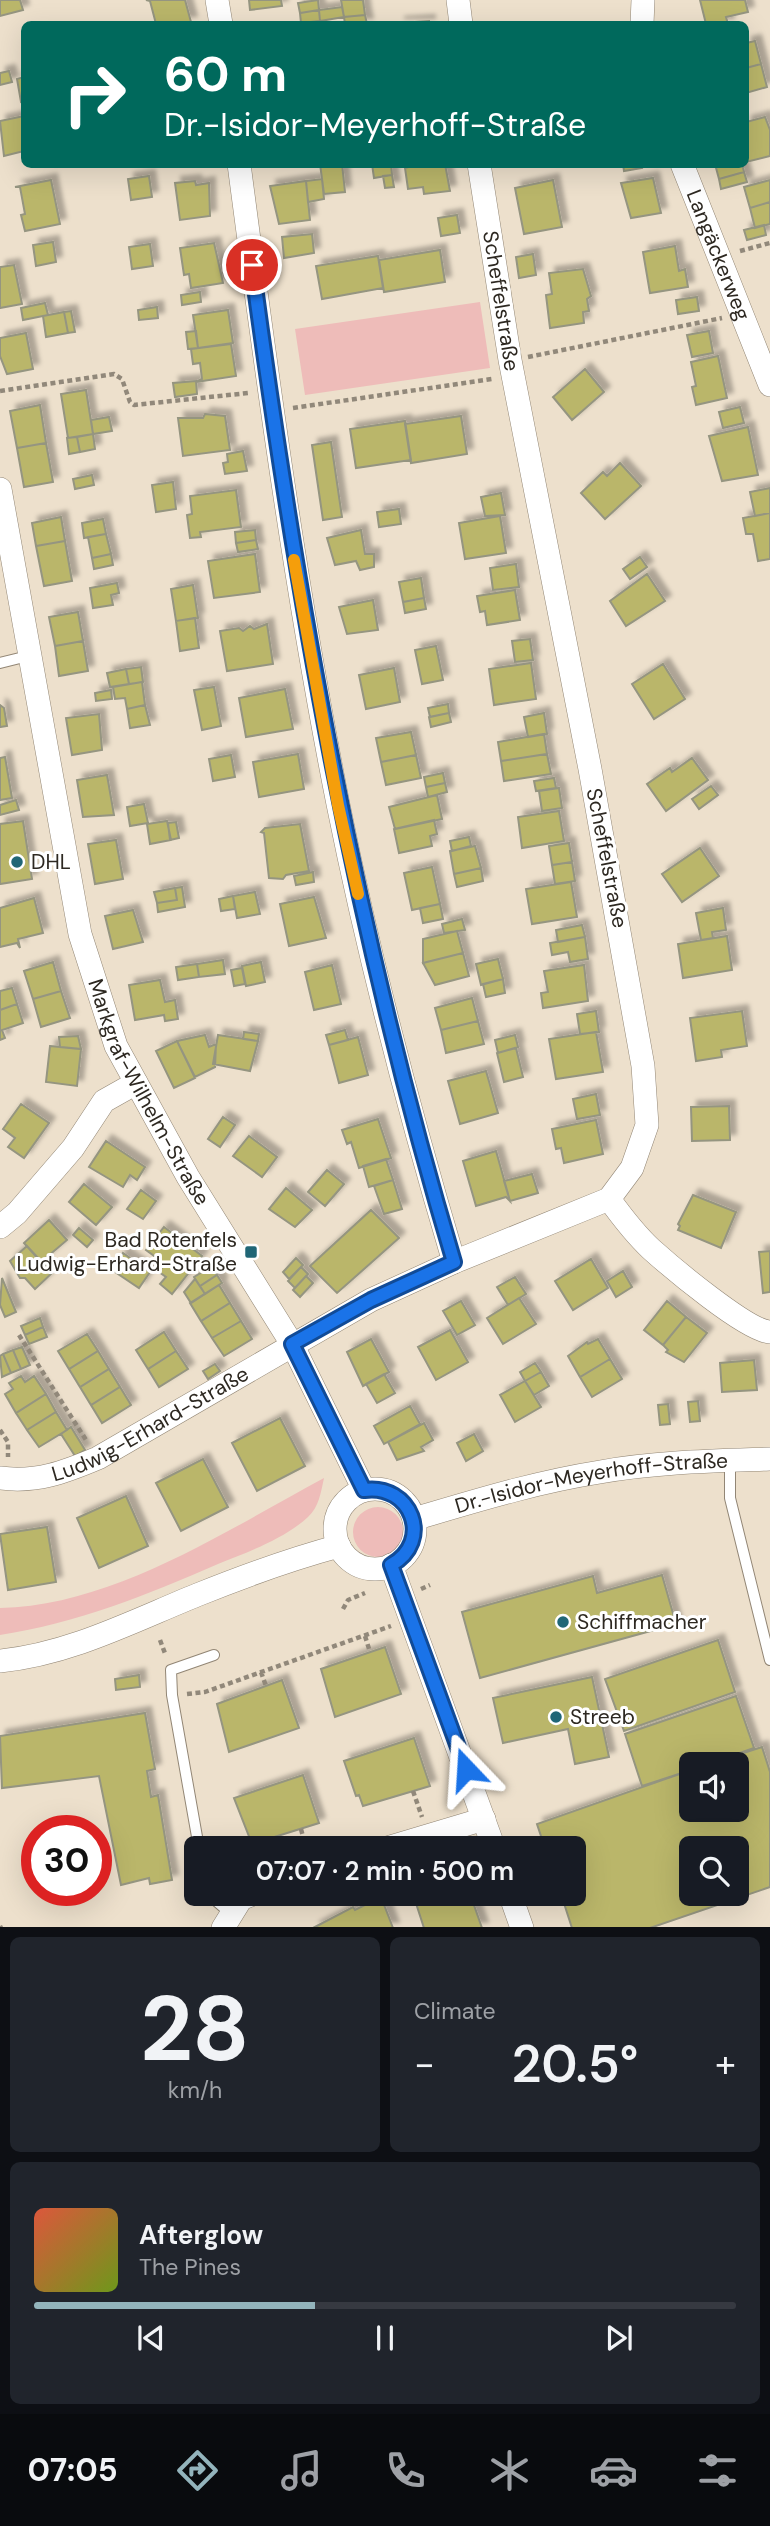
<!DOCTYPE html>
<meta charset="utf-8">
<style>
body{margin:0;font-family:"DM Sans",sans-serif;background:#20242c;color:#f1f3f6;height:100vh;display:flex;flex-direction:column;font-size:26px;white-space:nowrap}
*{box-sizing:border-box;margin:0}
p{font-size:23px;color:#9ea1a6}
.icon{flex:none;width:38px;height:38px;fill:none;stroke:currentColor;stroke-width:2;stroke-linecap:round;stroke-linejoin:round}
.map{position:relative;height:1927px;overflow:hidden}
.panel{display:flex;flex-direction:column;gap:10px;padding:10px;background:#0d0f14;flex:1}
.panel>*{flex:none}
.hud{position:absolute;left:21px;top:21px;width:728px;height:147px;border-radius:10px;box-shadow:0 7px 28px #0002;background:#00695c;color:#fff;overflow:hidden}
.tools{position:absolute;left:679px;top:1752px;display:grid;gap:14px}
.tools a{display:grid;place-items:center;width:70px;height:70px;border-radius:10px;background:#171b24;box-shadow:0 7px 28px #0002;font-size:35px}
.speed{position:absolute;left:21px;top:1815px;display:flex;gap:14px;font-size:35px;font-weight:700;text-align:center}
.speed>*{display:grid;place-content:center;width:91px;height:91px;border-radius:50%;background:#171b24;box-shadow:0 7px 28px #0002;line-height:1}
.speed .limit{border:10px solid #d22;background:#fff;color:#111}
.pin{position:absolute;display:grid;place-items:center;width:60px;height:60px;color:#fff;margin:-30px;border:4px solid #fff;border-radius:50%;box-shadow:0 2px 7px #0007}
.me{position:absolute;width:77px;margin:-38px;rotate:340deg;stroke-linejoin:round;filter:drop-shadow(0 0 5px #0008)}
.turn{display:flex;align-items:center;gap:24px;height:147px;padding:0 28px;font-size:32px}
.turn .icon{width:91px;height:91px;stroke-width:2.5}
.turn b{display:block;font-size:49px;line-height:60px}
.big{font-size:52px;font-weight:600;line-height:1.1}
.panel .card{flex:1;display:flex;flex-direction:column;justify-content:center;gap:10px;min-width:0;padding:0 24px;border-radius:10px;background:#20242c}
.panel .dial{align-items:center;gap:0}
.dial b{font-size:91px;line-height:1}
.song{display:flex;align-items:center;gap:21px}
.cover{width:84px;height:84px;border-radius:10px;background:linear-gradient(135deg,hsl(10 70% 55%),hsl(80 70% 35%))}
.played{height:7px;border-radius:4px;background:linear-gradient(90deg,#93b4bc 40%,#363941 40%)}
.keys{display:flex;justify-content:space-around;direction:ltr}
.heat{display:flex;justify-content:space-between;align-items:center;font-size:38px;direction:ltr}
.panel .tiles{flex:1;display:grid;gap:10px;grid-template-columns:1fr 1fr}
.card:last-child{grid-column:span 2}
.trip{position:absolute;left:184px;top:1836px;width:402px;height:70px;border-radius:10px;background:#171b24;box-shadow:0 7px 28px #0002;font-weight:600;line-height:70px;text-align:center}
.tab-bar{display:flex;height:112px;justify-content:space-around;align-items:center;background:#090b0e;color:#9ea1a6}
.tab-bar .icon{width:49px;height:49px}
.tab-bar .selected{color:#93b4bc}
.tab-bar b{font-size:32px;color:#f1f3f6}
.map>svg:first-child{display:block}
</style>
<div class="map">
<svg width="770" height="1928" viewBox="0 0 770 1928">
<defs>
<filter id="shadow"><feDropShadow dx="6" dy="-6" stdDeviation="2" flood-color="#0004"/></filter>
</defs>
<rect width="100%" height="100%" fill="#ede0cc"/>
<!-- green -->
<path fill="#eebcb9" d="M480 302 490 368 305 395 295 329Z
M324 1478C321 1492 319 1507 308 1517 284 1539 248 1552 218 1564 147 1595 77 1623 0 1635V1608C113 1606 227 1530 324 1478Z
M353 1532a25 25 0 1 1 50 0a25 25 0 1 1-50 0Z"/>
<!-- building -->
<path fill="#bab66b" stroke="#959580" stroke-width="2" fill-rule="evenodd" filter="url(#shadow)" d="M0 0H20L23 10 0 16Z
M146 0H185L191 22 156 24 150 1Z
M249 0H281L282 6 250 10Z
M318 0 319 10 300 13 298 3Z
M341 0H363L365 15 344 17Z
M700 0H745L748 12 726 17 728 24H706Z
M342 7 344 17 320 21 319 10Z
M319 10 320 21 301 23 300 13Z
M365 15 367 24H345L344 17Z
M429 21V24H399V23Z
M755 41 761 64 746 68V43Z
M761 64 767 87 746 93V68Z
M9 71 12 82 0 85V73Z
M24 77V101L21 102 17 79Z
M24 116V151L4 156 0 121Z
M765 117 770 130V156L746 162V122Z
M320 164H342L345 192 324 194Z
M372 164H391L392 175 374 178Z
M419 164H445L450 191 424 194 423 187 408 189 405 168Z
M623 164H641L642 168 624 171Z
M715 164H742L744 172 719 179Z
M744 172 747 182 721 189 719 179Z
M392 175 394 187 385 188 383 176Z
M149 176 152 197 131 200 128 179Z
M653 178 661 213 631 218 621 183Z
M322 179 324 199 308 202 306 181Z
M51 180 60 224 25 231 21 215 25 214 20 187H15Z
M553 180 562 227 524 234 515 188Z
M770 180V202L750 208 744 187Z
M195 181 196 185 209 183 210 216 180 220 175 183Z
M306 181 310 220 279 224 270 186Z
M770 202V224L755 228 750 208Z
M457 215 460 233 441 236 438 218Z
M764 225 766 235 747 240 744 230Z
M312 234 314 253 284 258 282 237Z
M53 242 56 262 36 266 33 245Z
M214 243 223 283 191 288 189 274 184 275 180 248Z
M150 244 153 266 132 269 129 247Z
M675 246 679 271 685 269 688 287 650 293 643 252Z
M440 250 445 282 384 292 379 260Z
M533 254 536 275 519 278 516 257Z
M378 256 383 288 322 299 316 266Z
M14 265 22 304 0 308V267Z
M583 269 591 296 587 299 589 311 583 312 584 323 550 328 546 295 552 294 549 273Z
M200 292 201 302 182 305 181 295Z
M697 297 699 311 678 314 676 300Z
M45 303 48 315 23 320 21 308Z
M157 307 158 318 139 320 138 310Z
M228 310 233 343 198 348 193 315Z
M71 311 75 332 68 333 64 312Z
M64 312 68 333 46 337 43 316Z
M196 331 198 348 188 349 186 332Z
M709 331 713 353 692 357 687 335Z
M26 333 33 369 7 374 0 356V338Z
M231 344 236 376 196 382 202 379 200 363 193 364 191 349Z
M718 356 727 398 696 405 692 387 696 386 691 362Z
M585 369 604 392 572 420 553 397Z
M196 381 197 394 175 397 173 383Z
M86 390 93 434 68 438 61 394Z
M40 405 46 443 17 448 10 411Z
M740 407 744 423 723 428 719 412Z
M205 414 225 416 230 450 183 456 178 418H203Z
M461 416 467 454 411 463 405 424Z
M109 417 112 431 93 434 91 420Z
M405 421 411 460 356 468 350 429Z
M748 427 758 475 722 481 709 436Z
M93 434 95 449 80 452 77 437Z
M77 437 80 452 69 454 67 438Z
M331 442 342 517 323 520 312 445Z
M46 443 53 482 24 487 17 448Z
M243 451 247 471 225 474 223 463 228 462 227 454Z
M620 463 641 486 605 519 581 493 603 472 607 476Z
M92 475 94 485 75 489 73 479Z
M173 482 176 509 156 512 152 485Z
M770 488V513L755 516 750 492Z
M236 490 241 527 200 532 201 537 190 538 187 515 192 514 190 496Z
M501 493 505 515 485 516 481 497Z
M399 509 401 524 379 527 377 512Z
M770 513V559L758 561 753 534H746L743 518Z
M500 516 506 553 465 559 459 523Z
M61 517 65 541 36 546 32 523Z
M103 519 106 534 84 538 82 523Z
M255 530 256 540 236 543 235 532Z
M361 530 365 554H374V567L360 570 356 561 335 565 327 538Z
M106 534 111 554 92 558 88 537Z
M256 540 258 549 238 552 236 543Z
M65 541 72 581 44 586 36 546Z
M111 554 113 565 94 569 92 558Z
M255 554 260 592 214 598 208 561Z
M640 557 647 567 630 579 623 569Z
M516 564 519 587 493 590 490 568Z
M647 574 665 601 626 626 610 601Z
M421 578 424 598 403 602 399 582Z
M117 583 119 593 111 595 113 605 93 608 90 588Z
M193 585 198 618 176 621 171 589Z
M515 590 520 620 487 625 485 611 480 612 477 596Z
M424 598 426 609 405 613 403 602Z
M373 600 378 630 347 634 339 607Z
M78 612 83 641 55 646 49 617Z
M195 618 199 648 180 651 176 621Z
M267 624 273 664 227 671 220 631 239 628 243 631 250 626 254 629Z
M530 639 533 660 515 662 512 641Z
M83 641 88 671 59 676 55 646Z
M436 646 443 680 422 684 415 650Z
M531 663 536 699 494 705 489 669Z
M663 664 685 699 654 719 632 684Z
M141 667 143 682 129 684 126 669Z
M394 668 400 702 366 709 359 675Z
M126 669 129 684 110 687 107 673Z
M142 682 145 705 127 709 125 698 115 699 113 687Z
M214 687 221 726 202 730 194 690Z
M285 689 293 729 246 737 239 698Z
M111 690 112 699 96 701 95 693Z
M448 704 449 713 430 717 428 708Z
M0 705 4 708 7 726 0 727Z
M145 705 150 725 130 728 127 709Z
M449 713 451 722 431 727 429 717Z
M544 713 547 734 528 737 524 717Z
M99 714 102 750 72 755 66 718Z
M411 732 416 755 381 762 376 738Z
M544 734 547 754 501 761 498 742Z
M298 754 304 789 259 797 253 762Z
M547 754 551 774 504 781 501 761Z
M231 755 235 777 213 781 209 759Z
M416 755 421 778 386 785 381 762Z
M5 757 12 798 0 800V758Z
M692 758 708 780 666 811 647 784 670 768 672 772Z
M443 773 445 783 426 787 424 777Z
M107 775 114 815 83 817 77 780Z
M554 778 556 788 536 791 534 781Z
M445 783 447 792 428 797 426 787Z
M711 786 718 795 699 809 692 799Z
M559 788 562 808 542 811 539 791Z
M437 795 442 819 395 829 389 807Z
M16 800 19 810 0 815V805Z
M144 804 148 823 130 826 127 807Z
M559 811 564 841 522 848 518 817Z
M434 820 437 834 430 836 432 846 399 853 394 829Z
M23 821 32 879 0 884V824Z
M167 821 171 840 150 844 147 824Z
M176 822 179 838 170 840 168 823Z
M300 824 309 871 286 875 283 879 269 878 264 833 261 832 265 828Z
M469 837 471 846 452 851 450 841Z
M116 840 123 879 95 884 88 844Z
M569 843 572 862 552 865 549 846Z
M475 846 481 868 454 874 450 851Z
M700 848 719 876 682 902 662 874Z
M572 862 575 881 555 884 552 865Z
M432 867 440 904 412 910 404 873Z
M481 868 483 881 457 887 454 874Z
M313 872 314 882 296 885 294 876Z
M571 882 577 917 532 924 526 889Z
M182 887 185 907 158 912 157 903 177 900 175 888Z
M175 888 177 900 157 903 154 892Z
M255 892 260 914 237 918 233 896Z
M233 896 235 909 221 911 219 899Z
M314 897 326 938 289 946 280 904Z
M34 898 43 933 18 939 20 948 17 943 0 947V908Z
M440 904 443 919 423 923 420 908Z
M723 908 726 930 712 932 713 938 701 940 696 913Z
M133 910 143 942 113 949 105 916Z
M462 919 465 930 444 933 442 924Z
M582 925 585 937 558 942 556 930Z
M457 931 463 953 423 963V939Z
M727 936 732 970 683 978 678 944Z
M585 937 588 959 570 962 568 952 552 955 550 943Z
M463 953 469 976 435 985 423 963Z
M498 959 503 979 481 985 476 964Z
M223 960 225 974 199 977 197 964Z
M53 962 61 991 33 999 24 971Z
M261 962 265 982 246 986 242 966Z
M197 964 199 977 178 980 176 967Z
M332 965 341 1004 314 1010 305 972Z
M584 965 588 1001 543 1008 541 993 548 992 544 971Z
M242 968 245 984 234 986 231 970Z
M503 979 505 993 486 997 483 984Z
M160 980 165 1002 175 1000 178 1019 165 1021 164 1015 135 1020 129 985Z
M12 988 17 1004 0 1010V991Z
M61 991 70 1018 41 1027 33 999Z
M472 998 478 1021 441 1030 435 1008Z
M17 1004 23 1023 2 1030 5 1038 0 1040V1010Z
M596 1011 599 1032 580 1034 577 1014Z
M742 1011 747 1046 721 1050 722 1057 696 1061 690 1018Z
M478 1021 484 1044 446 1053 441 1030Z
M345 1030 348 1040 329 1045 326 1035Z
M244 1032 259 1034 258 1041 243 1039Z
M596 1032 603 1072 556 1079 549 1039Z
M205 1035 209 1047 216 1044 215 1067 195 1077 177 1041Z
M218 1035 258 1041 250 1071 213 1064Z
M515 1035 518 1047 498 1053 495 1040Z
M78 1036 81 1049 60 1047 59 1037Z
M358 1037 368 1075 339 1083 329 1045Z
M177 1041 195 1078 174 1088 156 1051Z
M50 1046 81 1049 77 1086 46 1082Z
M516 1048 523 1077 504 1082 497 1053Z
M486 1071 498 1113 460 1124 448 1081Z
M596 1094 600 1115 577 1119 573 1099Z
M21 1104 49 1123 24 1158 8 1147 15 1138 3 1129Z
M729 1106 730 1140 692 1141 691 1107Z
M223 1117 235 1125 220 1147 208 1139Z
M378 1119 391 1158 359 1168 351 1142 347 1144 342 1130Z
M596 1120 603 1154 564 1163 561 1148 556 1149 552 1129Z
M249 1136 277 1157 262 1177 233 1156Z
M106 1141 145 1167 137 1180 130 1175 123 1187 89 1167Z
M496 1151 510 1201 506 1197 476 1206 463 1161Z
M386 1159 393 1180 369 1187 363 1166Z
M327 1170 344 1184 325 1206 308 1192Z
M532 1174 538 1193 510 1201 504 1181Z
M393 1180 402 1209 384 1214 374 1186Z
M84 1184 112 1207 96 1225 69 1202Z
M286 1188 312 1210 295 1227 269 1209Z
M141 1190 156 1201 143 1219 127 1209Z
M693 1195 736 1212 721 1248 678 1230 680 1226 678 1224Z
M371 1210 399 1238 337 1293 310 1266Z
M49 1220 67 1240 41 1262 24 1243Z
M164 1227 202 1256 172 1294 160 1284 166 1277 159 1272 165 1264 146 1250Z
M79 1228 93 1240 87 1247 73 1235Z
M27 1246 52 1273 35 1289 25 1278H20L10 1261Z
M770 1251V1292L763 1293 759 1252Z
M123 1253 150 1272 139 1288 112 1270Z
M296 1258 303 1265 289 1279 283 1272Z
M591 1259 608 1288 573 1310 555 1281Z
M212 1266 217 1275 200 1286 194 1277Z
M301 1267 308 1274 295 1288 288 1281Z
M623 1271 632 1287 616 1297 607 1281Z
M217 1275 222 1283 205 1294 200 1286Z
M306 1276 313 1283 300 1297 293 1290Z
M515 1277 526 1294 508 1305 497 1287Z
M2 1278 16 1312 5 1317 0 1305Z
M195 1279 205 1294 191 1303 184 1292Z
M219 1285 230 1303 201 1321 190 1303Z
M519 1298 536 1324 503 1344 487 1318Z
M461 1301 475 1325 457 1335 443 1311Z
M667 1301 686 1317 663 1345 644 1330Z
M230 1303 241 1321 212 1338 201 1321Z
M686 1317 707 1333 684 1362 666 1352 668 1350 663 1345Z
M40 1318 43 1327 25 1335 21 1326Z
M241 1321 252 1339 224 1356 212 1338Z
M43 1327 47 1337 29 1344 25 1335Z
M450 1330 468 1362 436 1380 418 1347Z
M164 1332 176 1351 148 1369 136 1350Z
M87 1334 98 1351 69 1369 58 1351Z
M371 1339 389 1372 363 1386 347 1352Z
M598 1339 610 1359 580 1377 568 1356 587 1342 588 1344Z
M22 1347 30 1365 21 1369 13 1350Z
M13 1350 21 1369 11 1373 3 1354Z
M98 1351 109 1369 80 1387 69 1369Z
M176 1351 188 1369 159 1387 148 1369Z
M3 1354 11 1373 2 1377 0 1356Z
M610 1359 622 1379 592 1397 580 1377Z
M754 1360 757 1390 722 1392 720 1363Z
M535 1363 541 1372 525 1381 520 1372Z
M215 1364 220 1371 208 1379 203 1371Z
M109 1369 120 1387 91 1405 80 1387Z
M541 1372 549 1386 534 1395 525 1381Z
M384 1374 395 1393 377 1403 366 1384Z
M21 1376 25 1382 34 1376 46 1394 16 1413 5 1394 13 1389 9 1383Z
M525 1381 541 1407 515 1422 500 1395Z
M120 1387 131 1405 102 1423 91 1405Z
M46 1394 56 1412 27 1430 16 1413Z
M698 1401 700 1421 690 1422 688 1402Z
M668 1404 670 1424 660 1425 658 1405Z
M410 1406 420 1424 384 1444 374 1426Z
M56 1412 67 1430 39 1447 27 1430Z
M280 1418 305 1466 257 1491 232 1443Z
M424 1423 433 1440 421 1447 424 1451 397 1460 388 1442Z
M71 1427 85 1450 75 1456 61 1434Z
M474 1434 483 1451 466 1461 457 1443Z
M203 1459 228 1507 181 1531 156 1483Z
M126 1496 148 1546 99 1568 77 1518Z
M47 1527 56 1582 8 1590 0 1534Z
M662 1575 676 1624 480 1678 462 1612 593 1576 597 1593Z
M718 1640 735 1692 624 1731 605 1679Z
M385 1647 401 1694 335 1717 321 1669Z
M139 1675 140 1687 116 1690 115 1679Z
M592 1677 609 1757 575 1764 568 1729 503 1743 493 1698Z
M282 1680 299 1728 229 1752 217 1704Z
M736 1696 754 1748 708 1764H691V1770L642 1786 625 1734Z
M145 1713 155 1769 147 1771 151 1797 158 1795 172 1880 150 1884 149 1878 121 1885 99 1776 2 1788 0 1736Z
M414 1738 430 1786 363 1806 359 1795 356 1796 344 1761Z
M762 1747 770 1772V1887L650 1928H572L561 1894H574V1848H545L537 1824 691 1770V1810H737V1764H709ZM691 1848H737V1894H691Z
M303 1775 319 1823 252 1844 234 1798Z
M413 1894H470L482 1928H424Z
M381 1897 393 1928H313L353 1907 355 1910Z"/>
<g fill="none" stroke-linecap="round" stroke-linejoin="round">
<defs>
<path id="lane" d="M0 663 28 656
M730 1460V1498L770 1660
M199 1848 172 1695 171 1670 214 1655
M208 1894 230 1913"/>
<g id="street">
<path d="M217 0 221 24"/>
<path d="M458 0 461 24"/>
<path d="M642 24 643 0"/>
<path d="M239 164C267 378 296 592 338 804 369 958 409 1111 454 1262"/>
<path id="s1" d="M682 164 770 385"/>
<path id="s2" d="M0 489 80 934 116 1046 188 1177 292 1344 364 1490"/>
<path d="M609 1199C622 1217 635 1234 651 1249 671 1267 747 1331 770 1332"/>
<path d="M0 1227 17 1213 73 1148 104 1101 136 1083"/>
<path id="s3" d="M0 1478C36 1483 65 1472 98 1458L371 1300 454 1262 609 1199 632 1168 647 1125 643 1066 590 769 510 360 479 164"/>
<circle cx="375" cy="1529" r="40"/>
<path id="s4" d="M414 1519C475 1501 536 1482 600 1472 656 1462 713 1461 770 1459"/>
<path d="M391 1565 494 1848"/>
<path d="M0 1661C70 1654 133 1621 197 1595 244 1576 291 1559 339 1546"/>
<path d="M387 1848 484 1819"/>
<path d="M510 1894 522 1928"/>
<path d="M223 1928 241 1899 253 1894"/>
</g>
</defs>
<!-- lane casing -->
<use href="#lane" stroke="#928675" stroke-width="12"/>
<!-- street casing -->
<use href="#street" stroke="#928675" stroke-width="24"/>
<!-- path -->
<path stroke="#91887a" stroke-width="4.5" stroke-dasharray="5 3.5" stroke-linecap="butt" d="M740 251 770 243
M528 357 722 318
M0 391 114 374 122 379 130 402 134 405 248 393
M293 408 492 379
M19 1335 86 1440
M0 1430 8 1442V1457
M421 1589 430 1585
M343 1609 348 1600 365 1593
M365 1636 370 1652
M160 1640 166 1656
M261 1672 266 1686
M187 1694 205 1692 391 1626
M413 1791 422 1817
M301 1829 306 1848
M0 1926 1 1928"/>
<!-- lane -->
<use href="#lane" stroke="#fff" stroke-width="10"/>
<!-- street -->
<use href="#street" stroke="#fff" stroke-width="23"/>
</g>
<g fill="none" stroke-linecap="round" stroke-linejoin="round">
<defs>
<path id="route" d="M252 265C297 602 356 935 454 1262L371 1300 292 1344 364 1490C411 1483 434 1541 391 1565L466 1769"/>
</defs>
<!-- route casing -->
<use href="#route" stroke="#114b97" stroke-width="18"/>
<!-- route -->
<use href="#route" stroke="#1a73e8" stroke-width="12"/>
<!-- slow -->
<path stroke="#f59e0b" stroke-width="12" d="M294 560 338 805 358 894"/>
</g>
<!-- markers -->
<g fill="#206676" stroke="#fff" stroke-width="2.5">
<circle cx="17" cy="862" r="7"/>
<rect x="244" y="1245" width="14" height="14" rx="3.5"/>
<circle cx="563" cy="1622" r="7"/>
<circle cx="556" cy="1717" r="7"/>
</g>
<g text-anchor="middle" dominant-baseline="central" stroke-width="6" stroke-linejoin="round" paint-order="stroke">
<!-- street labels -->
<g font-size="21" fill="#2d2821" stroke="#fff">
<text stroke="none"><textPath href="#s1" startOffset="98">Langäckerweg</textPath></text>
<text transform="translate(501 301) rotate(81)">Scheffelstraße</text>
<text transform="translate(607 858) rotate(79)">Scheffelstraße</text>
<text stroke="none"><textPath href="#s2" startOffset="625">Markgraf-Wilhelm-Straße</textPath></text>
<text stroke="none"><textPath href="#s3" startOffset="163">Ludwig-Erhard-Straße</textPath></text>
<text stroke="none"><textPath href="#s4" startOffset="182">Dr.-Isidor-Meyerhoff-Straße</textPath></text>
</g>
<!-- poi labels -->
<g font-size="21" fill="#2d2821" stroke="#fff" text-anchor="start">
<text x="31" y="862">DHL</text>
<text x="237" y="1240" text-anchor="end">Bad Rotenfels<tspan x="237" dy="24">Ludwig-Erhard-Straße</tspan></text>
<text x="577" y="1622">Schiffmacher</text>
<text x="570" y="1717">Streeb</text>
</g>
</g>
</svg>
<div class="tools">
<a><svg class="icon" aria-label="sound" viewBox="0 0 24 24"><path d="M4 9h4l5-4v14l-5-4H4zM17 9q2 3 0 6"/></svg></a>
<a><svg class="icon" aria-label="search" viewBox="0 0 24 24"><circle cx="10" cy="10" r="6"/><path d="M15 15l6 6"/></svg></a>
</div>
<div class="speed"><div class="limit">30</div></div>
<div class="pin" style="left:252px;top:265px;background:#d93025"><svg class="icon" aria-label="arrive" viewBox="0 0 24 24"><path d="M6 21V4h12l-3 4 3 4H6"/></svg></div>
<svg class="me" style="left:466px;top:1769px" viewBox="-20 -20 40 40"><path d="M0-17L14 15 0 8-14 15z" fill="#1a73e8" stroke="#fff" stroke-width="4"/></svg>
<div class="trip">07:07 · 2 min · 500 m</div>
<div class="hud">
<div class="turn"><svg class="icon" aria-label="right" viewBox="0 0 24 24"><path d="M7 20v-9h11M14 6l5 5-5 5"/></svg><div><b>60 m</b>Dr.-Isidor-Meyerhoff-Straße</div></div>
</div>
</div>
<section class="panel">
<div class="tiles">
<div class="card dial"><b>28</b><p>km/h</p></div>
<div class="card"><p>Climate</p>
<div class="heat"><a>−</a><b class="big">20.5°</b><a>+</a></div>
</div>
<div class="card">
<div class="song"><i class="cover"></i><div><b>Afterglow</b><p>The Pines</p></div></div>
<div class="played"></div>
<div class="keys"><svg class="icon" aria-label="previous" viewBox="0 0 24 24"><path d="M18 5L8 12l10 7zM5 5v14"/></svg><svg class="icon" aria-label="pause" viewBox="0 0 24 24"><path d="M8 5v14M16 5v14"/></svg><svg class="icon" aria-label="next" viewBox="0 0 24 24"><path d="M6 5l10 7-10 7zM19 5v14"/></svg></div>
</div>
</div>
</section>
<nav class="tab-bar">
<b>07:05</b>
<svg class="icon selected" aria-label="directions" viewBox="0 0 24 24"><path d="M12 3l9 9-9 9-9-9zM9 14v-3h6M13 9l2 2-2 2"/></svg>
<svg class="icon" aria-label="music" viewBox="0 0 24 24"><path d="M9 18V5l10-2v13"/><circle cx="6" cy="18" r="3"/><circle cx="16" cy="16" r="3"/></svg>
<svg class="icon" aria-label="phone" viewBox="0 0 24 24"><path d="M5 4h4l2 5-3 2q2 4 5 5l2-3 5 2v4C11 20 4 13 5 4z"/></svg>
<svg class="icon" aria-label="climate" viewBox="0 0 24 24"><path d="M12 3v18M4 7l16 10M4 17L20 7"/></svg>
<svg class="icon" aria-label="car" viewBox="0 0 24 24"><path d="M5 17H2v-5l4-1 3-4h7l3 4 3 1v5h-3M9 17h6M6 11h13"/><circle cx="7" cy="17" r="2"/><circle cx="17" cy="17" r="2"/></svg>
<svg class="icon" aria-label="filters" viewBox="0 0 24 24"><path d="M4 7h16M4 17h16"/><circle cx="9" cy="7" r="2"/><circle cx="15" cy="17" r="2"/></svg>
</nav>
